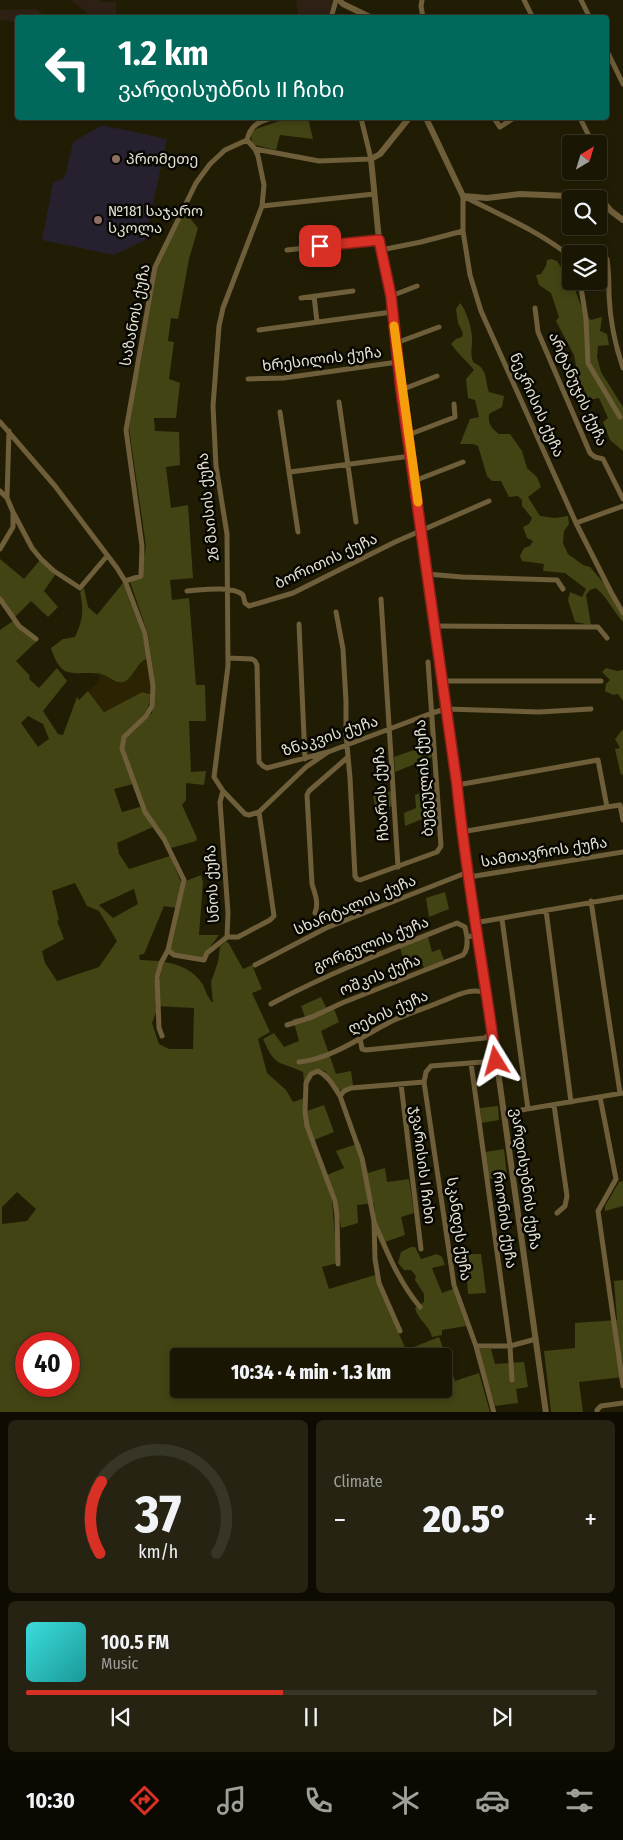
<!DOCTYPE html>
<meta charset="utf-8">
<style>
body{margin:0;font-family:"Fira Sans Condensed","Noto Sans Georgian",sans-serif;background:#262313;color:#f1f3f6;height:100vh;display:flex;flex-direction:column;font-size:19px;white-space:nowrap}
*{box-sizing:border-box;margin:0}
p{font-size:16px;color:#9f9f9a}
.icon{flex:none;width:28px;height:28px;fill:none;stroke:currentColor;stroke-width:2;stroke-linecap:round;stroke-linejoin:round}
.map{position:relative;height:1412px;overflow:hidden}
.sheet{display:flex;flex-direction:column;gap:8px;padding:8px;background:#0e0c02;flex:1}
.sheet>*{flex:none}
.guide{position:absolute;left:15px;top:15px;width:594px;height:105px;border-radius:5px;box-shadow:0 2px 8px #0003,0 0 0 1px #373526;background:#00695c;color:#fff;overflow:hidden}
.needle{width:32px;rotate:38deg}
.controls{position:absolute;left:562px;top:135px;display:grid;gap:10px}
.controls a{display:grid;place-items:center;width:45px;height:45px;border-radius:5px;background:#191604;box-shadow:0 2px 8px #0003,0 0 0 1px #373526;font-size:25px}
.speed{position:absolute;left:15px;top:1332px;display:flex;gap:10px;font-size:25px;font-weight:700;text-align:center}
.speed>*{display:grid;place-content:center;width:65px;height:65px;border-radius:50%;background:#191604;box-shadow:0 2px 8px #0003,0 0 0 1px #373526;line-height:1}
.speed .limit{border:8px solid #d22;background:#fff;color:#111}
.pin{position:absolute;display:grid;place-items:center;width:42px;height:42px;color:#fff;margin:-21px;border-radius:10px;box-shadow:0 2px 8px #0006}
.me{position:absolute;width:55px;margin:-28px;rotate:352deg;stroke-linejoin:round;filter:drop-shadow(0 0 4px #0008)}
.turn{display:flex;align-items:center;gap:18px;height:105px;padding:0 20px;font-size:22px}
.turn .icon{width:65px;height:65px;stroke-width:2.5}
.turn b{display:block;font-size:35px;line-height:42px}
.big{font-size:38px;font-weight:800;line-height:1.1}
.sheet .widget{flex:1;display:flex;flex-direction:column;justify-content:center;gap:8px;min-width:0;padding:0 18px;border-radius:8px;background:#262313}
.sheet .dial{align-items:center;gap:0}
.dial svg{height:130px;overflow:visible;fill:none;stroke:#373526;stroke-width:7;stroke-linecap:round;text-anchor:middle}
.dial text{fill:#f1f3f6;stroke:none}
.song{display:flex;align-items:center;gap:15px}
.cover{width:60px;height:60px;border-radius:8px;background:linear-gradient(135deg,hsl(180 70% 55%),hsl(180 70% 35%))}
.played{height:5px;border-radius:2px;background:linear-gradient(90deg,#d93025 45%,#373526 45%)}
.keys{display:flex;justify-content:space-around;direction:ltr}
.heat{display:flex;justify-content:space-between;align-items:center;font-size:28px;direction:ltr}
.sheet .tiles{flex:1;display:grid;gap:8px;grid-template-columns:1fr 1fr}
.widget:last-child{grid-column:span 2}
.trip{position:absolute;left:170px;top:1348px;width:282px;height:50px;border-radius:5px;background:#191604;box-shadow:0 2px 8px #0003,0 0 0 1px #373526;font-weight:800;line-height:50px;text-align:center}
.tabs{display:flex;height:80px;justify-content:space-around;align-items:center;background:#0a0902;color:#9f9f9a}
.tabs .icon{width:35px;height:35px}
.tabs .selected{color:#d93025}
.tabs b{font-size:22px;color:#f1f3f6}
.map>svg:first-child{display:block}
</style>
<div class="map">
<svg width="623" height="1413" viewBox="0 0 623 1413">
<rect width="100%" height="100%" fill="#211d05"/>
<!-- industrial -->
<path fill="#2f2016" d="M71 0H100L102 2H116V17H92Z
M296 0H333L328 17H298Z
M36 9 48 17 18 18 17 22 0 20V10Z"/>
<!-- education -->
<path fill="#27202f" d="M102 125 167 139 145 240 114 255 42 240 53 183 65 177 73 142Z"/>
<!-- green -->
<path fill="#424414" fill-rule="evenodd" d="M288 118H308L313 139 280 135 276 150 255 145 252 143 251 133 256 129Z
M184 211 198 228 189 259 178 319 171 318 168 341 174 342 169 379 180 383 176 418H154L155 431 179 432 180 465 166 467 171 508 188 505 193 578 170 580 172 600 189 598 196 685H205L206 721H189L191 772 206 771 204 785 186 783V800L182 805 197 838 196 841 171 848 147 811 123 749 126 738 152 713 155 686 148 634 130 582 141 572 146 546 129 429 132 403 141 361 157 267Z
M551 259 557 261 574 287 584 314 591 320 602 317 600 331 607 334 609 345 598 346 597 357 601 372 623 407V451L610 440 603 422 608 418 599 398 589 400 578 377 574 355 556 321 559 317 551 293 539 285 536 275 541 274 546 266 547 260Z
M460 303C467 311 473 332 472 342 472 351 470 352 473 362 489 370 484 378 489 392L504 396 502 407 489 414C488 424 491 428 499 434H510L522 451 527 468 537 477 541 487 528 497 540 516 555 518 568 516 569 524 564 531 563 543 568 554 583 565 590 567 602 581 623 610V622C613 611 608 598 596 588L590 590 586 595 591 625 575 622 568 600 570 592 582 597 586 589 565 573 543 571 544 564 522 561 520 556 524 548 530 546 533 541 527 538 523 527 529 524 532 518 522 506V500L518 496 509 497 501 481H492L487 476 478 446 473 444H460L470 419 479 417 475 400 468 398 466 379 474 370C467 361 458 354 451 344L456 339 462 337 463 333 458 323 456 309Z
M0 559 24 579 40 560 55 575 44 591 58 607 48 617 31 601 15 617 0 596Z
M123 583 143 636 147 659C137 662 135 675 126 681 121 684 116 682 111 679 95 668 79 677 65 671 58 667 53 655 51 648L63 639 75 637C83 619 84 611 80 592L84 588 88 607 97 615Z
M13 621 36 642 16 661 30 676 29 679 39 688 57 668 67 681 43 711 58 734 63 735 77 697 79 700 88 691 104 712 142 692 150 694C151 722 122 727 121 743 120 756 128 771 133 784L114 789 122 812 140 807 153 827 117 843 119 854 129 869 170 856 181 882 177 908 164 906 144 954 139 955 140 960 159 961 154 979 159 980 164 962C179 964 195 971 203 985 206 991 207 997 213 1003L211 982 218 962 220 947 226 941 229 944 243 969 252 965 262 989 252 993 270 1032 258 1039 267 1073 286 1090 293 1102 304 1098V1111L332 1200 337 1263 322 1267 329 1289 375 1275 378 1286 406 1350 439 1337 455 1381 479 1373 490 1412 0 1413V630ZM28 716 43 724 49 739 38 747 21 723ZM75 883 87 906 99 911 117 941 99 967 57 981 45 963 42 951 64 939 57 921 59 920 52 891ZM134 889 138 904 113 918 99 905ZM155 1006 194 1008 193 1049H169L159 1044 152 1023 157 1010ZM17 1192 36 1209 27 1221 2 1224V1207ZM26 1344H69V1386H26ZM179 1356H444V1389H179Z
M606 668 617 671 623 670V774L621 775 615 749 620 748 615 739 623 729V701L618 694 613 695 605 691 606 684 610 680 602 672Z
M431 744 432 757 395 772 394 757Z
M435 787 437 813 405 826 404 813 416 808 415 795Z
M392 791V806L376 812 373 795Z
M201 875 203 882 199 935H219L203 957 201 958 175 955 170 950 186 881Z
M445 892 449 909 429 917 426 898Z
M428 937 432 952 440 949 444 960 424 968 418 955 404 961 400 948Z
M321 997 328 1011 334 1009 339 1022 321 1031 336 1074 351 1071 353 1085 338 1091 325 1071 319 1069 312 1071 304 1082 303 1072C277 1060 276 1068 263 1039L274 1033 284 1047 299 1041 293 1019 305 1017 301 1006Z
M324 1105 334 1132 314 1140 308 1125 307 1111Z
M498 1106 499 1120 481 1123 480 1108Z
M360 1143 368 1173 385 1168 387 1182 409 1179 414 1213 401 1217 405 1235 385 1242 376 1223 374 1203 357 1205 358 1223 341 1228 337 1200 327 1175 344 1168 336 1151Z
M504 1149 507 1177 488 1179 485 1152Z
M623 1181V1206L605 1211V1206L619 1182Z
M411 1247H415L421 1259 437 1254 442 1257 445 1265 432 1268 442 1293 453 1289 466 1326 442 1330V1335L432 1337C429 1325 418 1320 415 1308L424 1302V1294L415 1280 416 1276 411 1270H404L398 1263 401 1252Z
M454 1254H481L486 1293 468 1294 466 1266 456 1264Z
M623 1280V1377L579 1382 583 1412H551L544 1351 575 1348V1323L617 1320 614 1281Z
M478 1349H491L495 1364 524 1362 528 1387 516 1389 518 1403 495 1406Z"/>
<!-- sand -->
<path fill="#2b2302" d="M147 659 151 679 150 694 142 692 104 712 88 691 100 681 98 673C104 675 111 680 117 682 131 687 136 662 147 659Z"/>
<g fill="none" stroke-linecap="round" stroke-linejoin="round">
<!-- minor -->
<path stroke="#6f5e3a" stroke-width="5" d="M422 0 421 6 423 18
M524 0 533 18
M581 0 590 18
M331 18 336 0
M606 49 623 84
M494 118 500 127 514 118
M580 118 593 144
M247 140 255 149 258 156 264 185 262 206 223 308 219 326 213 406 216 466 227 534 228 666 214 777 223 791 245 814 249 815 259 812 306 767 328 752
M247 140C250 126 258 122 271 118
M255 149 319 161 371 159 361 118
M599 156 604 165 602 169H599
M262 206 374 194
M287 250 379 240
M381 250 421 242 463 231
M571 257C539 231 500 215 463 196V231L470 275 481 311 576 523 611 592 623 613
M599 258 603 257 607 259C609 271 609 283 609 295 610 318 615 345 623 368
M580 281 586 319 588 363 620 417
M314 296 317 322
M391 296 417 286
M301 298 353 291
M535 308 538 332 590 453 595 457 603 459 623 499
M259 330 392 312
M396 343 439 327
M248 379 284 378 398 362
M401 390 437 376
M339 402 356 522
M280 412 298 532
M0 422 55 486 117 568 125 581 145 634 153 686 152 706 146 716 124 737 122 749 145 812 164 839 184 880 168 950 174 955 204 960 207 953 227 937
M408 435 455 417 454 404
M290 472 411 456
M414 481 463 462
M0 491 7 498 13 512 32 548 41 559 54 571 80 588 107 556
M7 498 9 431
M576 523 623 506
M0 549 13 527V512
M427 574 462 577 557 580 563 589
M125 581 141 576 142 546 126 430 155 267 196 183 210 164 225 150 247 140
M187 591C201 590 233 585 243 595L245 603 249 606 293 593 395 542 489 501
M0 599 19 626 36 639
M381 599 398 867
M336 612 343 649 346 702V734L350 778 355 876 357 879 360 880 437 852 441 846 428 662
M299 624 305 759
M435 626 598 627 607 638
M228 658 252 659 255 661 257 665 259 762 263 766 267 768 328 752 432 713 446 709 539 712 591 709
M443 681H601
M457 785 598 760 607 807 620 805 623 820
M223 791 220 802 228 913 227 937H238L270 920 274 916 259 812
M461 832 607 807
M469 877 623 852
M591 901 620 1093
M546 910 571 1102
M315 913C319 903 315 894 312 884L307 795 309 791 348 757
M502 919 528 1109
M474 923 623 897
M255 965 326 928 468 872
M271 1004C331 972 394 948 457 923L465 927 467 937 477 935
M287 1025 312 1017 342 1003 463 955C468 950 467 943 467 937
M162 1036 159 1028 157 977 161 963 168 950
M360 1038 362 1049 366 1050 485 1038 492 1032
M299 1062C329 1060 363 1036 390 1022 406 1014 424 1009 440 1002 456 996 470 987 487 993
M471 1063 510 1346 512 1380
M424 1082 454 1285 476 1346H510L536 1339
M401 1084 421 1249
M600 1097 616 1179 598 1211 623 1386
M554 1105 567 1196 565 1206 557 1213
M504 1113 623 1093
M375 1224C388 1254 399 1282 420 1307
M338 1264 337 1216 335 1201 307 1126 305 1112 306 1083 311 1074 318 1071C329 1076 334 1087 340 1096
M400 1331 379 1283 375 1259 374 1221 362 1158 340 1096 344 1091 351 1088 424 1082 426 1072 431 1066 496 1061
M476 1346 494 1413
M597 1413V1410L601 1406 623 1403"/>
<!-- tertiary -->
<path stroke="#6f5e3a" stroke-width="6" d="M339 0 343 4 372 18
M409 118 380 154 371 159 379 240 391 296 401 389 457 785 461 832 474 923 487 993 546 1413
M426 118 463 196 487 198 520 194 568 196 588 193 600 198 611 211 623 220"/>
</g>
<g fill="none" stroke-linecap="round" stroke-linejoin="round">
<defs>
<path id="route" d="M320 246 379 240 391 296 401 390 457 785C466 878 484 969 496 1061"/>
</defs>
<!-- route casing -->
<use href="#route" stroke="#8d1f18" stroke-width="12"/>
<!-- route -->
<use href="#route" stroke="#d93025" stroke-width="9"/>
<!-- slow -->
<path stroke="#f59e0b" stroke-width="9" d="M394 326 418 502"/>
</g>
<!-- markers -->
<g fill="#8d6e63" stroke="#090701" stroke-width="2">
<circle cx="116" cy="159" r="5"/>
<circle cx="98" cy="220" r="5"/>
</g>
<g text-anchor="middle" dominant-baseline="central" stroke-width="5" stroke-linejoin="round" paint-order="stroke">
<!-- poi labels -->
<g font-size="15" fill="#e4e2d3" stroke="#090701" text-anchor="start">
<text x="126" y="159">პრომეთე</text>
<text x="108" y="211">№181 საჯარო<tspan x="108" dy="17">სკოლა</tspan></text>
</g>
<!-- street labels -->
<g font-size="15" fill="#e4e2d3" stroke="#090701">
<text transform="translate(135 315) rotate(-79)">საზანოს ქუჩა</text>
<text transform="translate(322 359) rotate(-7)">ხრესილის ქუჩა</text>
<text transform="translate(578 389) rotate(66)">არტანუჯის ქუჩა</text>
<text transform="translate(537 405) rotate(66)">ნეკრისის ქუჩა</text>
<text transform="translate(208 507) rotate(-96)">26 მაისის ქუჩა</text>
<text transform="translate(326 561) rotate(-25)">ბორითის ქუჩა</text>
<text transform="translate(330 736) rotate(-18)">ზნაკვის ქუჩა</text>
<text transform="translate(424 778) rotate(-94)">ბუგეულის ქუჩა</text>
<text transform="translate(381 794) rotate(-93)">ჩხარის ქუჩა</text>
<text transform="translate(544 852) rotate(-9)">სამთავროს ქუჩა</text>
<text transform="translate(212 884) rotate(-93)">სნოს ქუჩა</text>
<text transform="translate(355 905) rotate(-23)">სხარტალის ქუჩა</text>
<text transform="translate(371 944) rotate(-22)">გორგულის ქუჩა</text>
<text transform="translate(380 975) rotate(-22)">ოშკის ქუჩა</text>
<text transform="translate(388 1012) rotate(-24)">ღების ქუჩა</text>
<text transform="translate(423 1165) rotate(83)">ჯვარისის I ჩიხი</text>
<text transform="translate(526 1179) rotate(82)">ვარდისუბნის ქუჩა</text>
<text transform="translate(505 1220) rotate(82)">რიონის ქუჩა</text>
<text transform="translate(459 1229) rotate(82)">სკანდეს ქუჩა</text>
</g>
</g>
</svg>
<div class="controls">
<a><svg class="needle" viewBox="-14 -14 28 28"><path d="M0-13l5 13h-10z" fill="#e53935"/><path d="M0 13l5-13h-10z" fill="#9f9f9a"/></svg></a>
<a><svg class="icon" aria-label="search" viewBox="0 0 24 24"><circle cx="10" cy="10" r="6"/><path d="M15 15l6 6"/></svg></a>
<a><svg class="icon" aria-label="layers" viewBox="0 0 24 24"><path d="M12 4l9 5-9 5-9-5zM3 14l9 5 9-5"/></svg></a>
</div>
<div class="speed"><div class="limit">40</div></div>
<div class="pin" style="left:320px;top:246px;background:#d93025"><svg class="icon" aria-label="arrive" viewBox="0 0 24 24"><path d="M6 21V4h12l-3 4 3 4H6"/></svg></div>
<svg class="me" style="left:496px;top:1061px" viewBox="-20 -20 40 40"><path d="M0-17L14 15 0 8-14 15z" fill="#d93025" stroke="#fff" stroke-width="4"/></svg>
<div class="trip">10:34 · 4 min · 1.3 km</div>
<div class="guide">
<div class="turn"><svg class="icon" aria-label="left" viewBox="0 0 24 24"><path d="M17 20v-9H6M10 6l-5 5 5 5"/></svg><div><b>1.2 km</b>ვარდისუბნის II ჩიხი</div></div>
</div>
</div>
<section class="sheet">
<div class="tiles">
<div class="widget dial"><svg viewBox="0 0 100 80">
<path d="M14 69A42 42 0 1 1 86 69"/>
<path d="M14 69A42 42 0 0 1 15 25" stroke="#d93025"/>
<text x="50" y="56" font-size="32" font-weight="700">37</text>
<text x="50" y="72" font-size="11">km/h</text>
</svg></div>
<div class="widget"><p>Climate</p>
<div class="heat"><a>−</a><b class="big">20.5°</b><a>+</a></div>
</div>
<div class="widget">
<div class="song"><i class="cover"></i><div><b>100.5 FM</b><p>Music</p></div></div>
<div class="played"></div>
<div class="keys"><svg class="icon" aria-label="previous" viewBox="0 0 24 24"><path d="M18 5L8 12l10 7zM5 5v14"/></svg><svg class="icon" aria-label="pause" viewBox="0 0 24 24"><path d="M8 5v14M16 5v14"/></svg><svg class="icon" aria-label="next" viewBox="0 0 24 24"><path d="M6 5l10 7-10 7zM19 5v14"/></svg></div>
</div>
</div>
</section>
<nav class="tabs">
<b>10:30</b>
<svg class="icon selected" aria-label="directions" viewBox="0 0 24 24"><path d="M12 3l9 9-9 9-9-9zM9 14v-3h6M13 9l2 2-2 2"/></svg>
<svg class="icon" aria-label="music" viewBox="0 0 24 24"><path d="M9 18V5l10-2v13"/><circle cx="6" cy="18" r="3"/><circle cx="16" cy="16" r="3"/></svg>
<svg class="icon" aria-label="phone" viewBox="0 0 24 24"><path d="M5 4h4l2 5-3 2q2 4 5 5l2-3 5 2v4C11 20 4 13 5 4z"/></svg>
<svg class="icon" aria-label="climate" viewBox="0 0 24 24"><path d="M12 3v18M4 7l16 10M4 17L20 7"/></svg>
<svg class="icon" aria-label="car" viewBox="0 0 24 24"><path d="M5 17H2v-5l4-1 3-4h7l3 4 3 1v5h-3M9 17h6M6 11h13"/><circle cx="7" cy="17" r="2"/><circle cx="17" cy="17" r="2"/></svg>
<svg class="icon" aria-label="filters" viewBox="0 0 24 24"><path d="M4 7h16M4 17h16"/><circle cx="9" cy="7" r="2"/><circle cx="15" cy="17" r="2"/></svg>
</nav>
